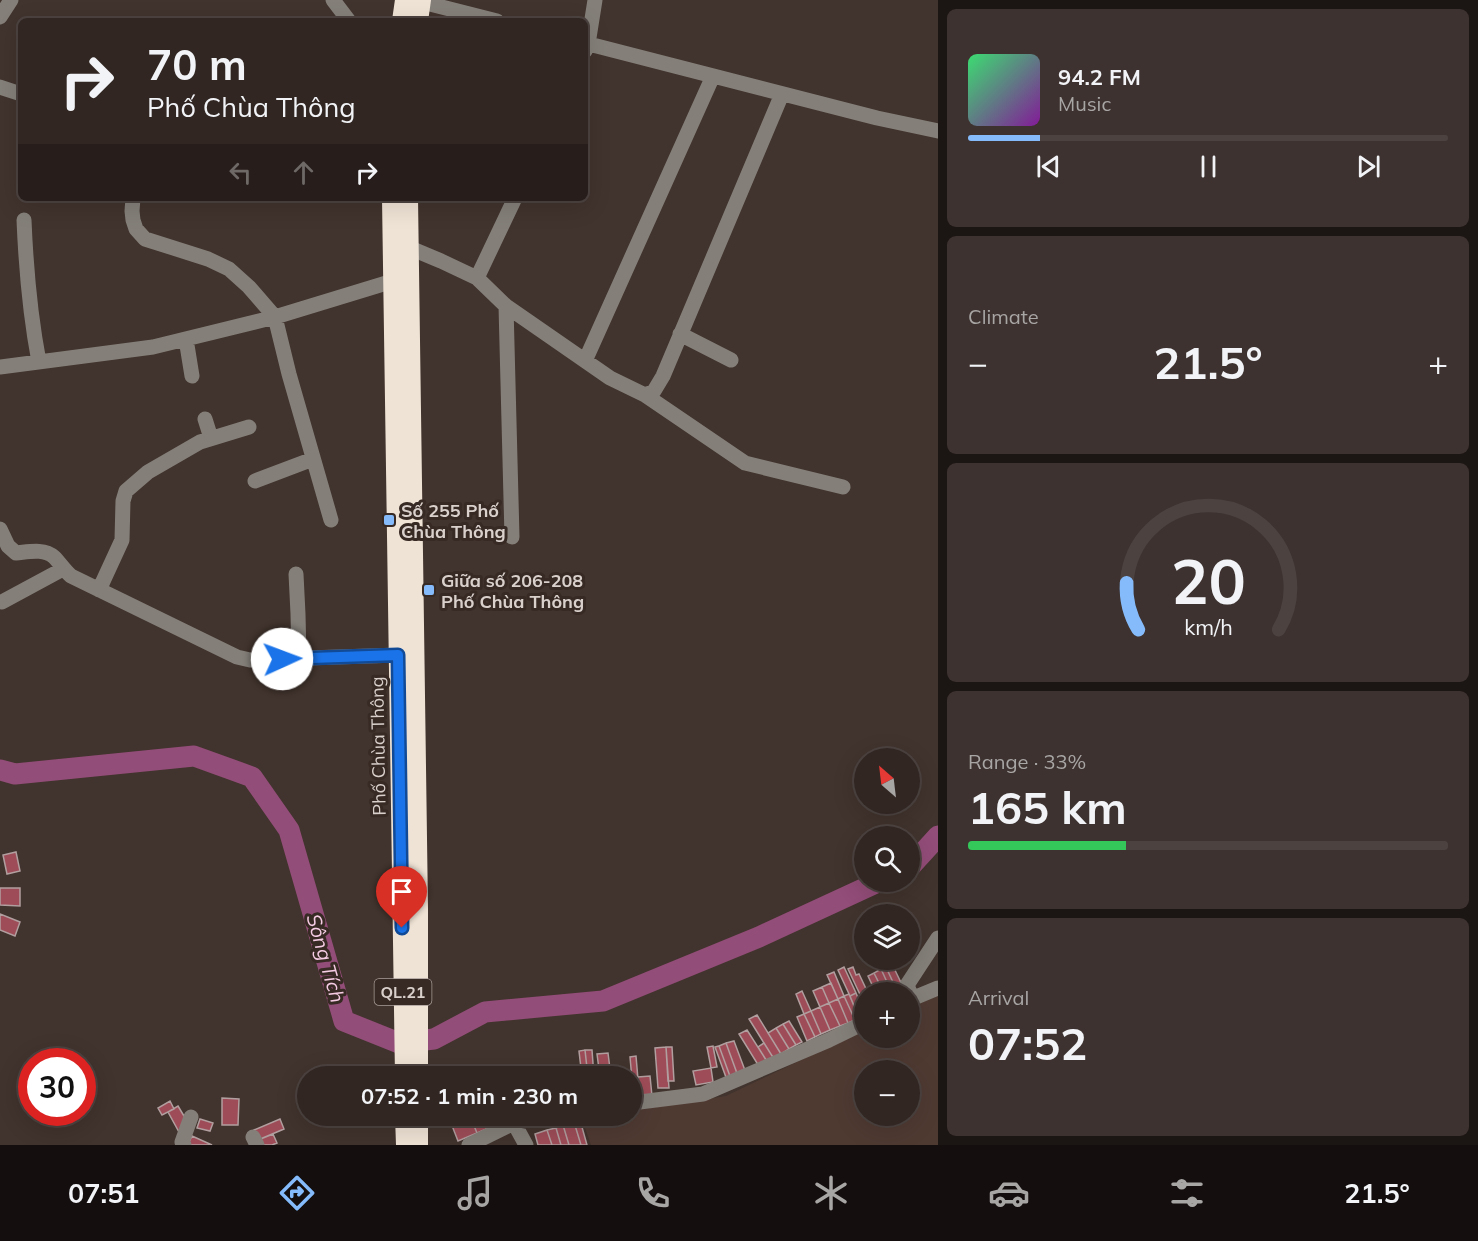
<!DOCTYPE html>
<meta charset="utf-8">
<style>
body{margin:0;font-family:Mulish,sans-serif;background:#3d322f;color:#f1f3f6;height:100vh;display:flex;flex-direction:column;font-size:22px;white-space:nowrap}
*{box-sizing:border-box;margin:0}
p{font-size:20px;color:#a8a5a5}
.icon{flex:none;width:33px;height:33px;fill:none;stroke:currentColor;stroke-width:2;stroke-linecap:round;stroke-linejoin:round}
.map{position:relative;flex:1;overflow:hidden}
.sheet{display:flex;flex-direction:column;gap:9px;padding:9px;background:#1b1513;width:540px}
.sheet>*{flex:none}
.top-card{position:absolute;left:18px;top:18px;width:570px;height:183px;border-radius:9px;box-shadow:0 6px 24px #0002,0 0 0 2px #4c4340;background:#312622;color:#f1f3f6;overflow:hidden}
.needle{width:39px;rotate:332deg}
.buttons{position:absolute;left:854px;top:748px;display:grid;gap:12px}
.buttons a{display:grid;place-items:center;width:66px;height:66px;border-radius:50%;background:#312622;box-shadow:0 6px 24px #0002,0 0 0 2px #4c4340;font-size:30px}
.speed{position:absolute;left:18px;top:1048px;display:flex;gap:12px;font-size:30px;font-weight:700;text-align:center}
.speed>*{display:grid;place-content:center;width:78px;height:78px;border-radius:50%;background:#312622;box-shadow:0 6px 24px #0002,0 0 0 2px #4c4340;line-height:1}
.speed .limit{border:9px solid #d22;background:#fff;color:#111}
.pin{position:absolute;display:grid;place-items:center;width:51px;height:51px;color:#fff;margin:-62px -26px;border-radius:50% 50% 50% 0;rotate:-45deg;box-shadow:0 0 6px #0007}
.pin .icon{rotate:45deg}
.me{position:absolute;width:66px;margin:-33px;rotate:88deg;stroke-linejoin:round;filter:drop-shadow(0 0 4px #0008)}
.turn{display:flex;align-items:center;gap:21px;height:126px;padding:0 30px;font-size:27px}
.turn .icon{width:78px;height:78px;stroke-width:2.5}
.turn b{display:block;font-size:42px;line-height:51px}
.lanes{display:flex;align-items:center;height:57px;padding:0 30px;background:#0003;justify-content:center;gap:30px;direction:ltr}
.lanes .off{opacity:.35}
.big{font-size:45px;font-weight:700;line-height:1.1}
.sheet .tile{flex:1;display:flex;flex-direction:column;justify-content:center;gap:9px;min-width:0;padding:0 21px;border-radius:9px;background:#3d322f}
.sheet .dial{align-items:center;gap:0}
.dial svg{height:156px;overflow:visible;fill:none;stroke:#4c4340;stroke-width:7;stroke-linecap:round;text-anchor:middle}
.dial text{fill:#f1f3f6;stroke:none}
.song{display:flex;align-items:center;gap:18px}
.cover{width:72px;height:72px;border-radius:9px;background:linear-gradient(135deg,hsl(140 70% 55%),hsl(290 70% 35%))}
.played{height:6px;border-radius:3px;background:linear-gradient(90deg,#85bbfb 15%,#4c4340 15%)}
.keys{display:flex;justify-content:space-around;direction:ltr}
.heat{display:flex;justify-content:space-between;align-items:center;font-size:33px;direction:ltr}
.charge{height:9px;border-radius:4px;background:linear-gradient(90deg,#34c759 33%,#4c4340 0)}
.trip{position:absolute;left:297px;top:1066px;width:345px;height:60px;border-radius:30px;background:#312622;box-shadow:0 6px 24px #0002,0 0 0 2px #4c4340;font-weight:700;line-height:60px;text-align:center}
.tab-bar{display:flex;height:96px;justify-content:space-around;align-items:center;background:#140f0e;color:#a8a5a5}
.tab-bar .icon{width:42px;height:42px}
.tab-bar .selected{color:#85bbfb}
.tab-bar b{font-size:27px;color:#f1f3f6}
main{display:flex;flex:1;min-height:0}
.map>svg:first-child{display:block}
</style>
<main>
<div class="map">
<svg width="938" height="1145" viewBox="0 0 938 1145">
<rect width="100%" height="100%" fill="#41332d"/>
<!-- built -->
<path fill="#4f3a32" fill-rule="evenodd" d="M938 995V1145H591L582 1119 588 1122 599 1124 603 1116H632V1111L726 1096 864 1030V1038H909V1009ZM864 1071H909V1116H864Z"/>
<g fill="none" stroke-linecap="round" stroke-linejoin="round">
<!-- river -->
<path stroke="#924d78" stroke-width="21" d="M0 770 15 774 194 756 252 777 289 830 344 1021 399 1043 434 1039 485 1012 603 1001 759 937 878 882
M909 868 938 836"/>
</g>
<!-- building -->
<path fill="#9e4d58" stroke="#b19e9f" stroke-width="1.5" d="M16 852 20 871 7 874 3 855Z
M0 888H20V906L0 905Z
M0 914 20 922 15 936 0 930Z
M892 964 906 993H898L886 967Z
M844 967 856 993 850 996 838 970Z
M853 967 856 975 859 974 868 993H864V1003L848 969Z
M886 967 898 993H892L881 969Z
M881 969 892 993H884L874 973Z
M834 972 844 996 838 999 827 975Z
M874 973 884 993H876L868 976Z
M831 983 838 999 829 1003 822 987Z
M822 987 829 1003 820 1007 813 991Z
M802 991 811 1011 804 1014 796 994Z
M856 993 864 1012V1016L859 1018 850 996Z
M849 994 859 1018 855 1020 844 996Z
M844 996 855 1020 848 1023 838 999Z
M838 999 848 1023 840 1026 829 1003Z
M829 1003 840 1026 830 1030 820 1007Z
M820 1007 830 1030 821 1034 811 1011Z
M811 1011 821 1034 815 1037 804 1014Z
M804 1014 815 1037 807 1041 797 1017Z
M757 1015 781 1054 774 1059 749 1019Z
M789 1021 802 1042 796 1045 783 1024Z
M783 1024 796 1045 789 1049 776 1028Z
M776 1028 789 1049 781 1054 768 1033Z
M747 1030 768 1063 760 1068 739 1034Z
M734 1041 746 1073 738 1076 726 1043Z
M726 1043 738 1076 731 1079 719 1046Z
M764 1043 774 1059 768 1063 758 1047Z
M713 1046 717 1067 711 1068 707 1047Z
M719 1046 731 1079 727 1080 715 1047Z
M666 1047H672L674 1081H668Z
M666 1047 669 1088H658L655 1048Z
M585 1050H592L594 1077H588Z
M585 1050 588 1077H582L579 1051Z
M608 1053 611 1077H600L597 1054Z
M636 1056 639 1091H633L630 1057Z
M711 1068 713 1082 696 1085 693 1071Z
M650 1076 652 1096 633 1098V1091H639L638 1077Z
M222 1098 239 1099 238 1125H222Z
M170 1101 174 1109 162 1115 158 1108Z
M178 1106 190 1126 179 1132 168 1112Z
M467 1116H470L477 1133 458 1141 451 1123Z
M470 1116H486L491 1127 477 1133Z
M486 1116H503L505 1121 491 1127Z
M200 1119 213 1123 210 1131 197 1128Z
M280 1119 284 1129 258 1140 254 1130Z
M580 1120 587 1145H581L574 1122Z
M574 1122 581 1145H569L563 1125Z
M563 1125 569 1145H561L556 1128Z
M556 1128 561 1145H552L547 1130Z
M547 1130 552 1145H538L535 1134Z
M273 1134 277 1143 272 1145H260L258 1140Z
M192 1136 212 1145H191L188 1144Z"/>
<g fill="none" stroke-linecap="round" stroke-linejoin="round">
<!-- minor -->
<path stroke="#847f79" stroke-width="15" d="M333 0 349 21
M422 2 497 21
M0 17 11 0
M585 43 877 118 938 131
M585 51 588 44 595 0
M0 87 21 94
M133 198 132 211 133 220 136 229 145 239 208 259 229 269 249 287 275 317 289 374 331 520
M24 220C26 268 30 315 39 362
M410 248 441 261 477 278 506 306 610 378 645 395 650 393 654 391 663 376 782 94
M477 278 515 198
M506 306 512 537
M680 334 731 360
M186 339 192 376
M585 361 713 76
M0 367 153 347 275 317 393 281
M645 395 745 463 843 487
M205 419 211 438
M255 481 313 459
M0 529 8 546 16 553C28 552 44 548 54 557 60 563 64 570 71 576L237 657 250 660 398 655
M296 574 298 614 299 658
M99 590 122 540 123 501 126 491 148 472 200 442 249 427
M2 602 63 569
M912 998 907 985 938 938
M909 1000 938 988
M632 1103 703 1094 829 1040 864 1023
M514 1123 526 1145
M253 1137 257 1145
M184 1145 182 1142 191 1117
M469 1145 514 1123 548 1116"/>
<!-- highway -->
<path stroke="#efe3d5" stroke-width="18" d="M401 21 404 0
M419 21 422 0
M391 198 404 1077
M409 198 419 909V1077
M404 1116 405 1145
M419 1145V1116"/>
</g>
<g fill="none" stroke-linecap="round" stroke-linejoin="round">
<defs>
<path id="route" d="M282 659 398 655 402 928"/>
</defs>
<!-- route casing -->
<use href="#route" stroke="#114b97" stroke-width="15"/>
<!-- route -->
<use href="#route" stroke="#1a73e8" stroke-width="10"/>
</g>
<!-- markers -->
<g fill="#85bbfb" stroke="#372923" stroke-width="2">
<rect x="383" y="514" width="12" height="12" rx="3"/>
<rect x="423" y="584" width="12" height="12" rx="3"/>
</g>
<g text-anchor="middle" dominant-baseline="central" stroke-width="6" stroke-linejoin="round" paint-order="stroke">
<!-- shield labels -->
<rect fill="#372923" stroke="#a89e99" stroke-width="1.5" x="374.5" y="979" width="57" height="26" rx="4.5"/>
<g font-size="16" font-weight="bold" fill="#d9d0cc">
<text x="403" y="992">QL.21</text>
</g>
<!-- poi labels -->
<g font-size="18" font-weight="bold" fill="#d9d0cc" stroke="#372923" text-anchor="start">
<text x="401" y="510">Số 255 Phố<tspan x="401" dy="21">Chùa Thông</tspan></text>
<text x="441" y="580">Giữa số 206-208<tspan x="441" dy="21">Phố Chùa Thông</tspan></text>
</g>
<!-- street labels -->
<g font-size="18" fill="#d9d0cc" stroke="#372923">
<text transform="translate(378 746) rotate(-91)">Phố Chùa Thông</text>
</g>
<!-- water labels -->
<g font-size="20" font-style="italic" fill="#f5cce4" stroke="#372923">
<text transform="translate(326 958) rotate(74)">Sông Tích</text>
</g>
</g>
</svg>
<div class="buttons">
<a><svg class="needle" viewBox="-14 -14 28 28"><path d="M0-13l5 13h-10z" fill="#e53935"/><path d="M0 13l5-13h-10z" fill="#a8a5a5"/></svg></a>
<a><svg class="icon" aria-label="search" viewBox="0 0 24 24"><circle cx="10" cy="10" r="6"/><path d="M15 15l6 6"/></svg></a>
<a><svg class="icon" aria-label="layers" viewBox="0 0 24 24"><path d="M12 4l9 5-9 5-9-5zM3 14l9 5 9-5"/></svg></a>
<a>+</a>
<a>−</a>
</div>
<div class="speed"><div class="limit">30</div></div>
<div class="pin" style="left:402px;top:928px;background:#d93025"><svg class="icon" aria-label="arrive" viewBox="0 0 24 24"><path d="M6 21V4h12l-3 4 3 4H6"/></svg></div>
<svg class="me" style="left:282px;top:659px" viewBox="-20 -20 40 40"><circle r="19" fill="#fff"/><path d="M0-13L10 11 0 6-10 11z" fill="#1a73e8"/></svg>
<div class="trip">07:52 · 1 min · 230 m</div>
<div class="top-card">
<div class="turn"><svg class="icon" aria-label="right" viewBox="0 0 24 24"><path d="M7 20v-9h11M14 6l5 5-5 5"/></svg><div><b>70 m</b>Phố Chùa Thông</div></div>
<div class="lanes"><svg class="icon off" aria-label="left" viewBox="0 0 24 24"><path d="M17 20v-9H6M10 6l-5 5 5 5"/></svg><svg class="icon off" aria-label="ahead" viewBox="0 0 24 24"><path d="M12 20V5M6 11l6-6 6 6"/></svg><svg class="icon" aria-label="right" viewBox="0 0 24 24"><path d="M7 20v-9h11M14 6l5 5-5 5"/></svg></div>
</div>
</div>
<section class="sheet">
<div class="tile">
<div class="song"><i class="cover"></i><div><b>94.2 FM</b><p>Music</p></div></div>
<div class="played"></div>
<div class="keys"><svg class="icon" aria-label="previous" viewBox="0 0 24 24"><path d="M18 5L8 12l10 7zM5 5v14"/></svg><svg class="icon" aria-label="pause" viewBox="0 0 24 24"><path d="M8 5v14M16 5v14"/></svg><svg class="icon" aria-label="next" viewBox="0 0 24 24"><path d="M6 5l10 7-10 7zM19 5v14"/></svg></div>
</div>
<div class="tile"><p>Climate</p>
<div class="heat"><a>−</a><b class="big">21.5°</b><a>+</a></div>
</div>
<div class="tile dial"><svg viewBox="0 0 100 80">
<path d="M14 69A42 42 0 1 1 86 69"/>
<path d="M14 69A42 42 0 0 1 8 45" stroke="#85bbfb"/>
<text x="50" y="56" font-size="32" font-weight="700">20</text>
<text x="50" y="72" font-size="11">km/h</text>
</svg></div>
<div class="tile"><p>Range · 33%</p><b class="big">165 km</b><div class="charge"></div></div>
<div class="tile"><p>Arrival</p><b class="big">07:52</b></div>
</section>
</main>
<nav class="tab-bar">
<b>07:51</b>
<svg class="icon selected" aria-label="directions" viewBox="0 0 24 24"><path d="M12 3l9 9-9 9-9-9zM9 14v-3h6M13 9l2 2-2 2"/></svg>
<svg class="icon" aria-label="music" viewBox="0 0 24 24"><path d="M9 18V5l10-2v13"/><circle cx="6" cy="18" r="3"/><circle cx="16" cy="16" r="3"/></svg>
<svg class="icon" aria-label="phone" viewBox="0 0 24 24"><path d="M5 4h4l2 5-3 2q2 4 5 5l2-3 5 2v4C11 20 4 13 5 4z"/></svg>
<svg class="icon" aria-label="climate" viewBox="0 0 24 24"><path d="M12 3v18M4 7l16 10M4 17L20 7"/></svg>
<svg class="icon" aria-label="car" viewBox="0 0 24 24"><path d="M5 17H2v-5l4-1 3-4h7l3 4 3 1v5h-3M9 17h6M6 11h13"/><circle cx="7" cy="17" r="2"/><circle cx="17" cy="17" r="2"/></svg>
<svg class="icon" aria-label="filters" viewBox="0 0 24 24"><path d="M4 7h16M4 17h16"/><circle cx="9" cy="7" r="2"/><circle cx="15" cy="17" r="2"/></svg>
<b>21.5°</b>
</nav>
